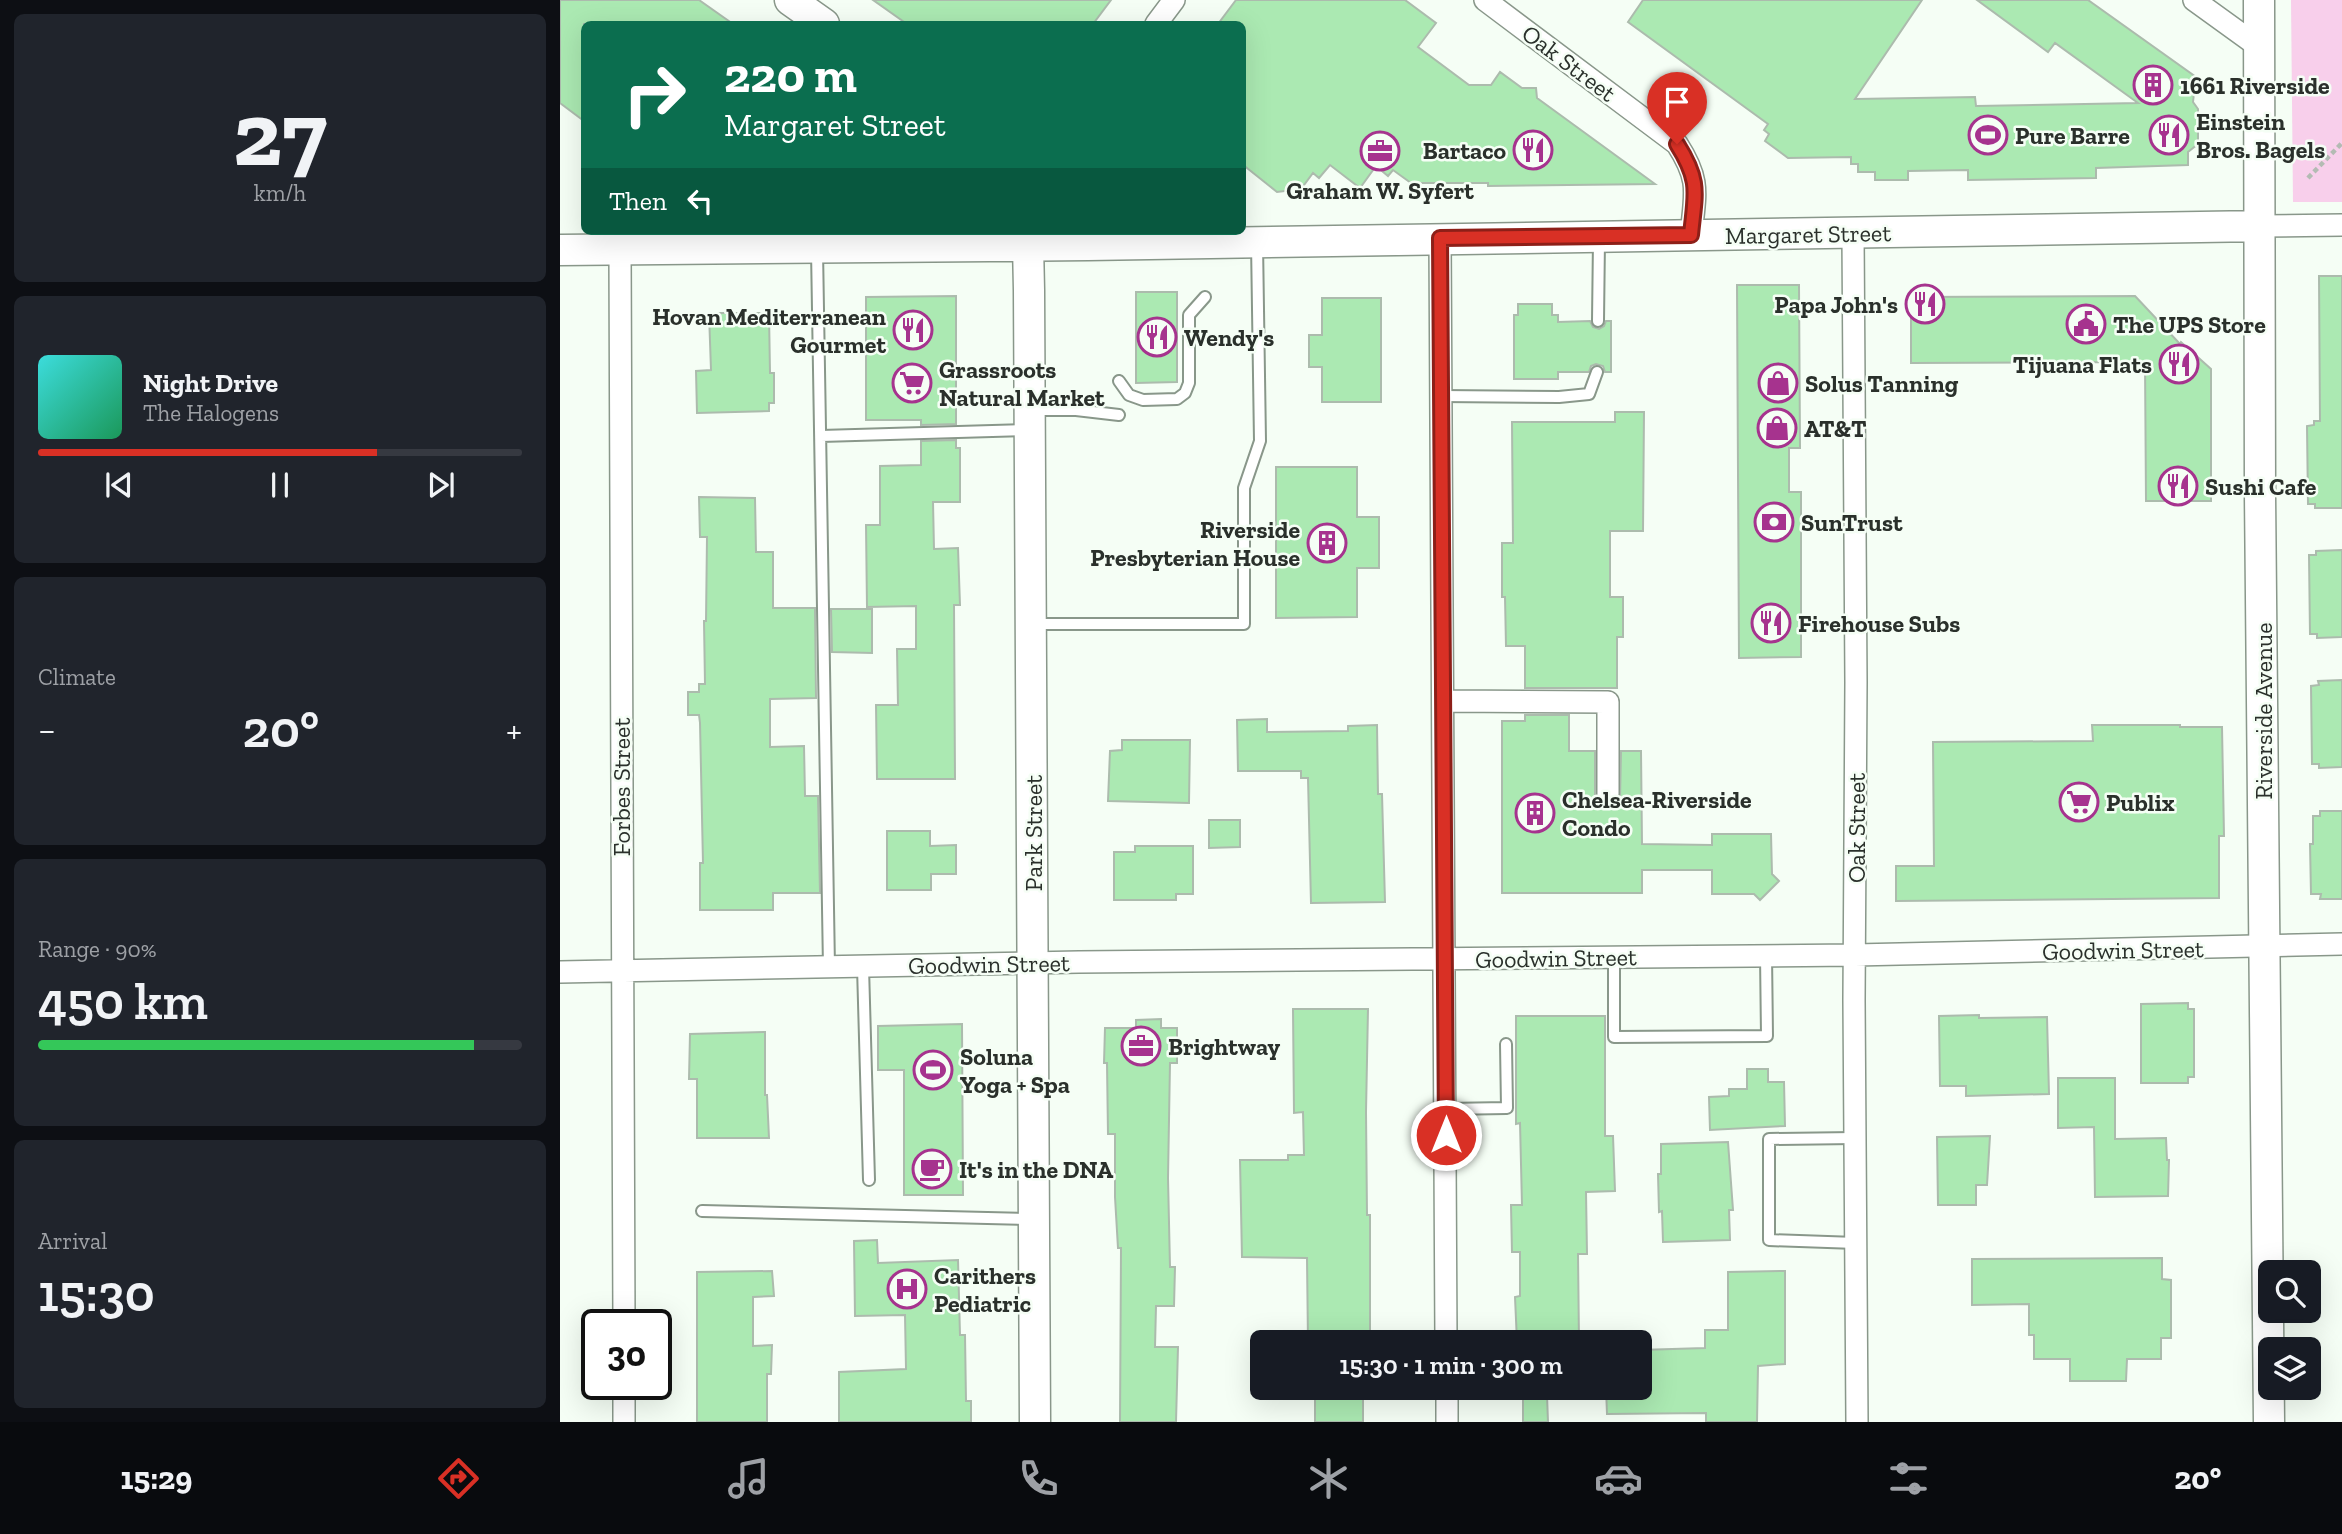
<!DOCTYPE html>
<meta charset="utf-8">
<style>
body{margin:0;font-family:"Zilla Slab",serif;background:#20242c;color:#f1f3f6;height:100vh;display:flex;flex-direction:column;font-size:26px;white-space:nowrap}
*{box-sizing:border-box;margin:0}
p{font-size:23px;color:#9ea1a6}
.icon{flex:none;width:38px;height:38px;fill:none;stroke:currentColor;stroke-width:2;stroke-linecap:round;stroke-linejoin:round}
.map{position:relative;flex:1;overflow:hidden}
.drawer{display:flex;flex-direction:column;gap:14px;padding:14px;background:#0d0f14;width:560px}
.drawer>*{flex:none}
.guide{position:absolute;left:21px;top:21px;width:665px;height:214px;border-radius:10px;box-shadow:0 7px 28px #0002;background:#0b6e4f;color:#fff;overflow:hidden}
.buttons{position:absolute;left:1698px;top:1260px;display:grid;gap:14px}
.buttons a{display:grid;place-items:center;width:63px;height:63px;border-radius:10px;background:#171b24;box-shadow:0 7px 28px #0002;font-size:35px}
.speed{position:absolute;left:21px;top:1309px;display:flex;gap:14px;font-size:35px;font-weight:700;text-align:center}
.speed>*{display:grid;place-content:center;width:91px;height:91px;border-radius:50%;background:#171b24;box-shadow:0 7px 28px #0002;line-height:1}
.speed .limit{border:4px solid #111;border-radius:10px;background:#fff;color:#111}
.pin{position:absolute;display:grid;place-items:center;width:60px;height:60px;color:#fff;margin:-72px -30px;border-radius:50% 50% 50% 0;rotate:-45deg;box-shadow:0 0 7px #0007}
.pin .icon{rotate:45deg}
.me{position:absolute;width:77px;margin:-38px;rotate:0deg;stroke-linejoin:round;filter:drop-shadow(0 0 5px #0008)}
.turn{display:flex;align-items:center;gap:24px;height:147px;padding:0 28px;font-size:32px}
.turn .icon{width:91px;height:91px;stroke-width:2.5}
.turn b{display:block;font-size:49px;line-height:60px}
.then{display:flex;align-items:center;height:66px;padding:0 28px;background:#0003;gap:14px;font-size:26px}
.big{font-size:52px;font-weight:600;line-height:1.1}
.drawer .card{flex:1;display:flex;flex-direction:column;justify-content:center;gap:10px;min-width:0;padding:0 24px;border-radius:10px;background:#20242c}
.drawer .dial{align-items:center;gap:0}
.dial b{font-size:91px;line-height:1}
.song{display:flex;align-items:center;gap:21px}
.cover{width:84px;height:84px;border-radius:10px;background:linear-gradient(135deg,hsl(180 70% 55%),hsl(150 70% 35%))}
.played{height:7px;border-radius:4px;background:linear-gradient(90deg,#d93025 70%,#363941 70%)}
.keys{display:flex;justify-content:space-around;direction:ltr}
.heat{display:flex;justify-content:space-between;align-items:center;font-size:38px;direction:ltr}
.charge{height:10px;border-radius:5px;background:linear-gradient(90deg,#34c759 90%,#363941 0)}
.trip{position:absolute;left:690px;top:1330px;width:402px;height:70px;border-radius:10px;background:#171b24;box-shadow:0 7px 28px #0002;font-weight:600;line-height:70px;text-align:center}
.menu{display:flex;height:112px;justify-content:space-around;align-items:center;background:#090b0e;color:#9ea1a6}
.menu .icon{width:49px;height:49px}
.menu .current{color:#d93025}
.menu b{font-size:32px;color:#f1f3f6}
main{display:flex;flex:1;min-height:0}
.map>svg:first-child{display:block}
</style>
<main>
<section class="drawer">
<div class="card dial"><b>27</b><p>km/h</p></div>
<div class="card">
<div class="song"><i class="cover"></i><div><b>Night Drive</b><p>The Halogens</p></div></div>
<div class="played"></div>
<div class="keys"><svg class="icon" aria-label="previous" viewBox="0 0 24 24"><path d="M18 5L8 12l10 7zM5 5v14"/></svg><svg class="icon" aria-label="pause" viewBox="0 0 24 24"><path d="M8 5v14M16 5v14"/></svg><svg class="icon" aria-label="next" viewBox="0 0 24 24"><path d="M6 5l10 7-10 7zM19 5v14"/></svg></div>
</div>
<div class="card"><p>Climate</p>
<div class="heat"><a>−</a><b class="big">20°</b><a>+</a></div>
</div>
<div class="card"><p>Range · 90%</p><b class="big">450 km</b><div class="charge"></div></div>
<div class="card"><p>Arrival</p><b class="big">15:30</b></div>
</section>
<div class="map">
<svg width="1782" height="1422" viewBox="0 0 1782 1422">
<rect width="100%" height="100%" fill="#f5fef5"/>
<!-- green -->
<path fill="#f8cfeb" d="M1731 0H1782V202H1733Z"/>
<!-- building -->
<path fill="#abe9b2" stroke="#acbbad" stroke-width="2" d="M0 0H139L173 24H24V121L0 103Z
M313 0H551L533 24H347Z
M676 0H845L876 23 858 47 909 85H931L940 72 962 88H976L977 98 1095 184 928 186V183H851L833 170 828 176 816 166 800 188 770 165 759 178 753 173 741 189 717 192 682 164V24H658Z
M1083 0H1362L1295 99 1415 97 1416 106 1578 103 1495 43 1488 52 1417 0H1528L1636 77 1633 102 1638 109V144L1628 152V165L1536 168V178L1408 180V170L1348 171V180H1315V172H1298V164H1291V157L1228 158 1205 141 1209 134 1204 130 1208 124 1068 22Z
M1759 276H1782V508H1755V504H1748L1747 426 1754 425V421H1760Z
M1177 285H1239L1240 448H1229V492H1241V657L1179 658Z
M576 292H617V382L576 383Z
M396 296V424L361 425V420H306V297Z
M1575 296 1620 344 1621 342 1651 369V501H1586L1585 362 1351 363V297Z
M762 298H821V402H762V367H749V335H762Z
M958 304H992V315H998V322L1030 321 1033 327 1039 329 1044 326 1046 321H1051V372H1045L1043 366 1036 364 1031 366 1029 372H998V379H954V315H958Z
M149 313H209L210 373H214V403H209V411L137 413 136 371 151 370Z
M1055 412H1084L1083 531H1050V597H1063V637H1057V688H965V646H946L945 597H942V543H953L952 422H1055Z
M396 440V448H400V502H373L374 549 398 548 400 605H394L395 779H317L316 705H338L337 649H356V606L307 607 306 525H320V466L361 465V441Z
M716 467H797V517H819V568H797V617L716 618Z
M139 497 195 498 196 552H213V608H255L256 698 210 699V747L244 746 245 796H258L260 893H213V910H140V863H143L140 723 139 715H128V692H139V684H145L144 621H146L147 537H140Z
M1782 550V637L1757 638V634H1750L1749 555H1756V551Z
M271 609H312V653L272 652Z
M1782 680V767L1759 768V764H1752L1751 686 1759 685 1758 681Z
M965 715H1009V751H1035V795L1042 806H1054L1060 800 1061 751H1081L1082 844 1152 845V834H1211L1212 874 1219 881 1200 900 1194 894H1152V870H1082V893H942V721H965Z
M707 719V732L788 731V726L817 725 818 794H822L825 902 751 903 748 778H741V771H678L677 720Z
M1532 725H1620V727H1662L1664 836H1659V898L1336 901V866H1374L1373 742 1533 741Z
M562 740H630L629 803 548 801 550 751 562 750Z
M1760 811H1782V899H1760L1761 894H1751L1750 844H1753V816H1760Z
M649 820H680V847L649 848Z
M327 831H370V846L396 845V874H371V890H327Z
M575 846H633V894H616V900H554V852H575Z
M1628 1003V1009H1634V1077H1628V1083H1581V1004Z
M733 1009H808L806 1112 807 1215H810V1342H748L747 1258 682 1257 680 1160H728V1155H744L743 1112 734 1113Z
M1419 1015V1018L1487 1017 1489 1094 1406 1096V1086H1380L1379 1016Z
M956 1016H1045V1136H1053L1055 1191 1026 1192 1027 1254H1018L1019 1342H957L955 1297 960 1296V1252H952L951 1205H962L960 1123 956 1124Z
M601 1019V1028H617V1063H610L608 1178 610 1267H615L614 1306H596L595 1347H618L616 1422H560L561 1248H558L555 1197V1134H548L547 1063H544L545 1028H576V1020Z
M402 1024 403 1195H344V1070H318V1026Z
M205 1032V1095H207L209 1138H137V1079H129L130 1034Z
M1187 1069H1208V1082H1224L1225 1126 1150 1130 1149 1097 1169 1096V1089H1187Z
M1498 1078H1555V1139L1606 1138 1607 1160H1609L1608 1196 1535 1197 1534 1127 1498 1128Z
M1430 1136 1427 1185H1416V1205H1378L1377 1137Z
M1168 1142 1173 1210H1169L1170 1240 1103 1242 1102 1211 1099 1212 1098 1174H1101V1144Z
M317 1240 318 1263 398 1260 400 1335H405L406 1401H411V1422H279V1372L346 1369 345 1315 295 1316 294 1241Z
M1602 1258V1279L1611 1280V1338H1601V1359H1567L1566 1381H1510V1359H1474V1335H1469V1304L1412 1305V1259Z
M212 1271 214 1296 193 1297V1346L212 1345 211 1374H207V1422H137V1272Z
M1225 1271V1364L1198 1366 1197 1422H1146V1413L1047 1414 1046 1388H1080V1350L1145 1348V1330H1168V1272Z
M963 1395H987L988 1422H963Z
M755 1397H803V1422H755Z"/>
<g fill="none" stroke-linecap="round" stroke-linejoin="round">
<defs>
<path id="lane" d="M257 250 269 967
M1038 321 1039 240
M559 381 569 395 583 400 617 399 625 393 629 383V315L645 297
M881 396 999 397 1029 394 1037 372
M471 410H516L559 415
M261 436 468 430
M473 624H684V488L700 441 697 243
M1054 958V1037L1207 1036 1206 955
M303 967 309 1180
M885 1109 947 1108 946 1044
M1295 1138 1209 1139V1240L1296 1243
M142 1211 471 1219"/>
<path id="street" d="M925 0 1117 144C1141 181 1135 193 1131 235
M1634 0 1699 47
M596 24 614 0
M1701 226 1782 225
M1293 234 1296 682 1294 1000 1297 1422
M880 238 886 1342
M60 249 64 1325
M883 701 1048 702V794
M0 972 519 962 1295 955 1782 944
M64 1384V1422
M887 1388V1422"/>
<path id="secondary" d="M230 0 264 24
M1699 0 1700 494 1709 1422
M464 231 468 244 469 290 475 1422
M0 250 528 245 1701 226"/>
</defs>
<!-- lane casing -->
<use href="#lane" stroke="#89978a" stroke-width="14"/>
<!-- street casing -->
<use href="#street" stroke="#89978a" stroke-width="24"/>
<!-- secondary casing -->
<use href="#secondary" stroke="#89978a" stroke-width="33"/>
<!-- path -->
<path stroke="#b3bbb3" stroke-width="4.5" stroke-dasharray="5 3.5" stroke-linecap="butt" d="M1748 178 1782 143"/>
<!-- lane -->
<use href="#lane" stroke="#fff" stroke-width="10"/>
<!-- street -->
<use href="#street" stroke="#fff" stroke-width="21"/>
<!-- secondary -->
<use href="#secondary" stroke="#fff" stroke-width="30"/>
</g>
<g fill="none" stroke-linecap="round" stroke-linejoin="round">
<defs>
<path id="route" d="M886 1135 880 238 1131 235C1135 193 1141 182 1117 144"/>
</defs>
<!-- route casing -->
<use href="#route" stroke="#8d1f18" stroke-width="18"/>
<!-- route -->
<use href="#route" stroke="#d93025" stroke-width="12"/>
</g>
<!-- icons -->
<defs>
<symbol id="building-ring" viewBox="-11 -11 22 22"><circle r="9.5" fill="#f5fef5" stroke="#a6338e" stroke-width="1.5"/><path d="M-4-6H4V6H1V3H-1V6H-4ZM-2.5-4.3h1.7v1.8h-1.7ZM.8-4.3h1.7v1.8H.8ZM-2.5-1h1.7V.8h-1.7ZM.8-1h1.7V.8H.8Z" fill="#a6338e"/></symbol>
<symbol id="stadium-ring" viewBox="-11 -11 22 22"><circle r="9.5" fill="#f5fef5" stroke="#a6338e" stroke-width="1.5"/><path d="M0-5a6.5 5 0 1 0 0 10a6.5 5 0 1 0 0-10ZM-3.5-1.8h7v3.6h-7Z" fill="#a6338e"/></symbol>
<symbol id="restaurant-ring" viewBox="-11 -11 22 22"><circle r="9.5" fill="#f5fef5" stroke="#a6338e" stroke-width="1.5"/><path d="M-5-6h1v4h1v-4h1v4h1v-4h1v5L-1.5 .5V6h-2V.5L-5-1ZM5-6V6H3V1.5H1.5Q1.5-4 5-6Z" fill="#a6338e"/></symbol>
<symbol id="office-ring" viewBox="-11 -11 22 22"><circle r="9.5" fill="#f5fef5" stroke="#a6338e" stroke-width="1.5"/><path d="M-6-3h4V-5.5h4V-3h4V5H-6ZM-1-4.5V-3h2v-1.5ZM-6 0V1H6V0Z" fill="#a6338e"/></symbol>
<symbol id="civic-ring" viewBox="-11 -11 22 22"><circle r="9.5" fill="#f5fef5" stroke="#a6338e" stroke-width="1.5"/><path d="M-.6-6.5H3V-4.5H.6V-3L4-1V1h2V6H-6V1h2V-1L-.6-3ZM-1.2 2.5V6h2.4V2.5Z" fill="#a6338e"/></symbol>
<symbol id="supermarket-ring" viewBox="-11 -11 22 22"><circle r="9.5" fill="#f5fef5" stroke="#a6338e" stroke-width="1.5"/><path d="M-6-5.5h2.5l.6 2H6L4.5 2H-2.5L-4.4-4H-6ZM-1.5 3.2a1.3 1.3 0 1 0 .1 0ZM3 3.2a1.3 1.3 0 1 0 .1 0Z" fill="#a6338e"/></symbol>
<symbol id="shop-ring" viewBox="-11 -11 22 22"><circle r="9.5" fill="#f5fef5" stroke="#a6338e" stroke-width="1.5"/><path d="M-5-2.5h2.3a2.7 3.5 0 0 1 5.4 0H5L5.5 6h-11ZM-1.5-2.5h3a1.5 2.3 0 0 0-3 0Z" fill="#a6338e"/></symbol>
<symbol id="bank-ring" viewBox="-11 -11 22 22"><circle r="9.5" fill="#f5fef5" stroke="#a6338e" stroke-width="1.5"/><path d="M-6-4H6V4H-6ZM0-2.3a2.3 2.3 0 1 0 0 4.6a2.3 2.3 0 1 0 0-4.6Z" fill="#a6338e"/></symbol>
<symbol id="cafe-ring" viewBox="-11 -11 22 22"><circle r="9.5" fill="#f5fef5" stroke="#a6338e" stroke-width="1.5"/><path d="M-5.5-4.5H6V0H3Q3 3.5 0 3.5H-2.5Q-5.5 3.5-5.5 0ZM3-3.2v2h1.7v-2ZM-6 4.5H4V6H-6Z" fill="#a6338e"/></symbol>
<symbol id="hospital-ring" viewBox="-11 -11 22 22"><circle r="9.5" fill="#f5fef5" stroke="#a6338e" stroke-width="1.5"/><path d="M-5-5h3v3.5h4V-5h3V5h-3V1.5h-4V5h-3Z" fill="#a6338e"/></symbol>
</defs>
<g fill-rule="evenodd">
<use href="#building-ring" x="1571" y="63" width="44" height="44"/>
<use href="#stadium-ring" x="1406" y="113" width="44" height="44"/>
<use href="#restaurant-ring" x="1587" y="113" width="44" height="44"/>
<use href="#restaurant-ring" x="951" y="128" width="44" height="44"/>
<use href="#office-ring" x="798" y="129" width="44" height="44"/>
<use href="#restaurant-ring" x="1343" y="282" width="44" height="44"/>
<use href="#civic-ring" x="1504" y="302" width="44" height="44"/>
<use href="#restaurant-ring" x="331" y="308" width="44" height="44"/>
<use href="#restaurant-ring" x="575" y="315" width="44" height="44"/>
<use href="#restaurant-ring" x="1597" y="342" width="44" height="44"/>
<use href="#supermarket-ring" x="330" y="361" width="44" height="44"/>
<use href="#shop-ring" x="1196" y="361" width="44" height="44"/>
<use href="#shop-ring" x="1195" y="406" width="44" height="44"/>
<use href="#restaurant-ring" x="1596" y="464" width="44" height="44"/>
<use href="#bank-ring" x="1192" y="500" width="44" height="44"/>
<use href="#building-ring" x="745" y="521" width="44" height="44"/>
<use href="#restaurant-ring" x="1189" y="601" width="44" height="44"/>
<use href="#supermarket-ring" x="1497" y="780" width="44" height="44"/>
<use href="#building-ring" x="953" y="791" width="44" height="44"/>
<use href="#office-ring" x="559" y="1024" width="44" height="44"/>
<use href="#stadium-ring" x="351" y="1048" width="44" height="44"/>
<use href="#cafe-ring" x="350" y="1147" width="44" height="44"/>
<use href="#hospital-ring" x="325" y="1267" width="44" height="44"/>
</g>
<g text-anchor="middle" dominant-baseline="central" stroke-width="5" stroke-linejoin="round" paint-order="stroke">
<!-- street labels -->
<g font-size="24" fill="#2a302b" stroke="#f5fef5">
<text transform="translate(1009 63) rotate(37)">Oak Street</text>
<text transform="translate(1248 234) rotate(-1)">Margaret Street</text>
<text transform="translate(1703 711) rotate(-90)">Riverside Avenue</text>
<text transform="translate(61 787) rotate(-90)">Forbes Street</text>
<text transform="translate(1296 828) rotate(-90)">Oak Street</text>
<text transform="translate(473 833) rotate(-90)">Park Street</text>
<text transform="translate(1563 950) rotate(-1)">Goodwin Street</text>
<text transform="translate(996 958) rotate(-1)">Goodwin Street</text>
<text transform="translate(429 964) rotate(-1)">Goodwin Street</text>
</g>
<!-- poi labels -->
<g font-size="24" font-weight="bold" fill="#2a302b" stroke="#f5fef5" text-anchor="start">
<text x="1620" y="85">1661 Riverside</text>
<text x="1636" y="121">Einstein<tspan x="1636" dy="28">Bros. Bagels</tspan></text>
<text x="1455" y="135">Pure Barre</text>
<text x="946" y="150" text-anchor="end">Bartaco</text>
<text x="820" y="190" text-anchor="middle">Graham W. Syfert</text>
<text x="1338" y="304" text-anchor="end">Papa John's</text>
<text x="326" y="316" text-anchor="end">Hovan Mediterranean<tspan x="326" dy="28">Gourmet</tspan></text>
<text x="1553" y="324">The UPS Store</text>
<text x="624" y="337">Wendy's</text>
<text x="1592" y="364" text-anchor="end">Tijuana Flats</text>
<text x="379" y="369">Grassroots<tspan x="379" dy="28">Natural Market</tspan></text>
<text x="1245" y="383">Solus Tanning</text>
<text x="1244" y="428">AT&amp;T</text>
<text x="1645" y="486">Sushi Cafe</text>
<text x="1241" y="522">SunTrust</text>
<text x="740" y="529" text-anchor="end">Riverside<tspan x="740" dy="28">Presbyterian House</tspan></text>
<text x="1238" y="623">Firehouse Subs</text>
<text x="1002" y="799">Chelsea-Riverside<tspan x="1002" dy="28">Condo</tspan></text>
<text x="1546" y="802">Publix</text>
<text x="608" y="1046">Brightway</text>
<text x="400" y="1056">Soluna<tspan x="400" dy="28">Yoga + Spa</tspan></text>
<text x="399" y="1169">It's in the DNA</text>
<text x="374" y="1275">Carithers<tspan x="374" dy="28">Pediatric</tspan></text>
</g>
</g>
</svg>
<div class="buttons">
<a><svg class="icon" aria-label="search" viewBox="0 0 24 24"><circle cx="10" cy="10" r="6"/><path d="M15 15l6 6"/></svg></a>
<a><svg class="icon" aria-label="layers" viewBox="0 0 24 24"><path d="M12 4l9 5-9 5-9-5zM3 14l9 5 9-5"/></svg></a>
</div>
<div class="speed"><div class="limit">30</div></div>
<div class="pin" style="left:1117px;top:144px;background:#d93025"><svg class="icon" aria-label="arrive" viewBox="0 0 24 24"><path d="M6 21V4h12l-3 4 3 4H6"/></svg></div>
<svg class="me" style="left:886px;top:1135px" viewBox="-20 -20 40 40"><circle r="17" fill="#d93025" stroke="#fff" stroke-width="3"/><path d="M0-11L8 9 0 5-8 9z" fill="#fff"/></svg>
<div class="trip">15:30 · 1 min · 300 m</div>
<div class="guide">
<div class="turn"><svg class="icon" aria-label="right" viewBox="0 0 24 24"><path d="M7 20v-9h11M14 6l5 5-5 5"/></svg><div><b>220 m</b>Margaret Street</div></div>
<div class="then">Then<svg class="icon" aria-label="left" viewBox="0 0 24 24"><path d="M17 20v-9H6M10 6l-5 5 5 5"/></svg></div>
</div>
</div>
</main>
<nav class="menu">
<b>15:29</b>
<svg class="icon current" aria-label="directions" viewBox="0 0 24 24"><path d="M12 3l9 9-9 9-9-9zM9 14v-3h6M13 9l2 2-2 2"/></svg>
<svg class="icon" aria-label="music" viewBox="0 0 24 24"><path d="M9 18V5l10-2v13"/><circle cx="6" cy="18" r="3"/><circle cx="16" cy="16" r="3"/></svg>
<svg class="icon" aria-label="phone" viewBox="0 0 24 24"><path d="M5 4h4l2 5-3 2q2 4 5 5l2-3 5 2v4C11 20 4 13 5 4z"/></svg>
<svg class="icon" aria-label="climate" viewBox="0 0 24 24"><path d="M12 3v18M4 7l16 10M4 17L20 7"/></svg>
<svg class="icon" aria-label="car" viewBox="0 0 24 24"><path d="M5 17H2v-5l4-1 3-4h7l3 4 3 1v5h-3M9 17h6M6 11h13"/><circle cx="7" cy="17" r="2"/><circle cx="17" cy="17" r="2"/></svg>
<svg class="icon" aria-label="filters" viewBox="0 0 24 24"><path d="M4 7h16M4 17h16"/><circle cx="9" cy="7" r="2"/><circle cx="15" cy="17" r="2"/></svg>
<b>20°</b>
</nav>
